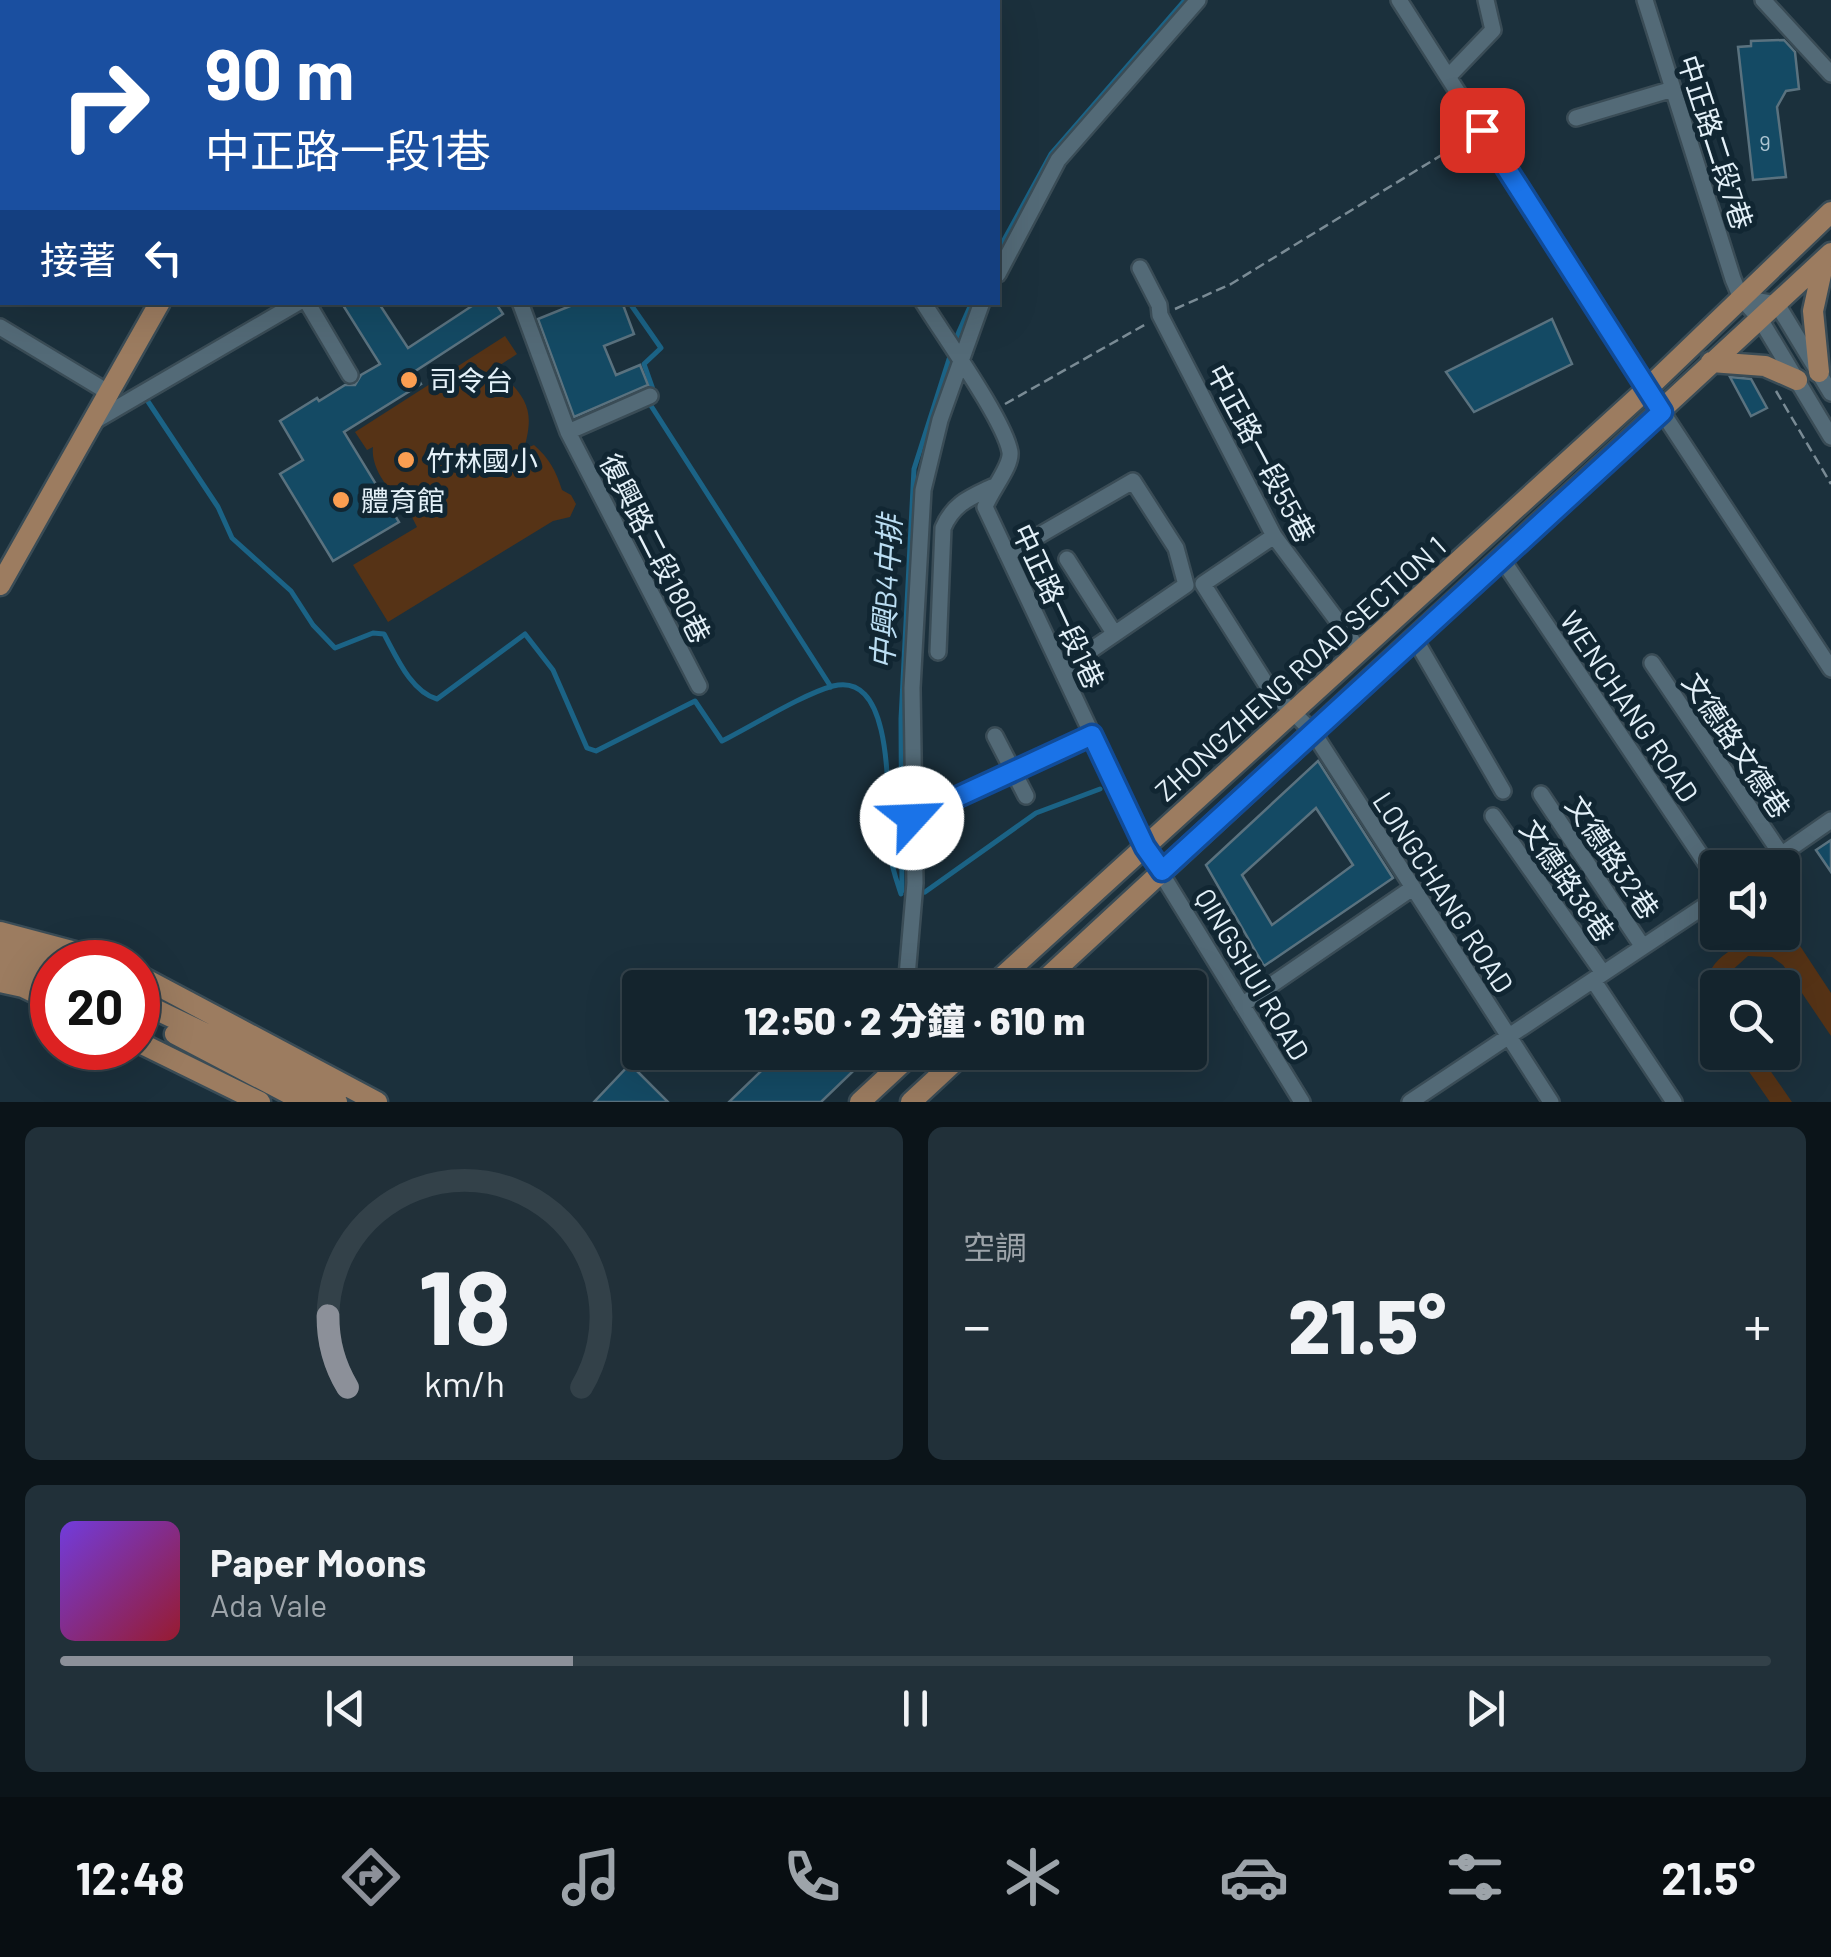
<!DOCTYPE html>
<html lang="zh-TW">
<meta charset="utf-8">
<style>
body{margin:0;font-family:Barlow,"Noto Sans TC",sans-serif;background:#213039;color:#f1f3f6;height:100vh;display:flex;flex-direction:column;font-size:38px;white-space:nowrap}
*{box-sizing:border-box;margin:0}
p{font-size:32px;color:#9da4aa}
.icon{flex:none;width:55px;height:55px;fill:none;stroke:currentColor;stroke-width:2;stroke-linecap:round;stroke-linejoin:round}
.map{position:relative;height:1102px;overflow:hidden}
.panel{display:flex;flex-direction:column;gap:25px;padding:25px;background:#0b1419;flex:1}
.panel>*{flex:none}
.top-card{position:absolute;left:0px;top:0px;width:1000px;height:305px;box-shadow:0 10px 40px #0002,0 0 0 2px #334149;background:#1a4fa0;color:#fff;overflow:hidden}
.tools{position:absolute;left:1700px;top:850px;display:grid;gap:20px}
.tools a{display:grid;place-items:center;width:100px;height:100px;border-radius:10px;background:#14242d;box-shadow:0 10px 40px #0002,0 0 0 2px #334149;font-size:50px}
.speed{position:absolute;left:30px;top:940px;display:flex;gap:20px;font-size:50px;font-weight:700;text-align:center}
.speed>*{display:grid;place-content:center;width:130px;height:130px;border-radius:50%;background:#14242d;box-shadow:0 10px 40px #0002,0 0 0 2px #334149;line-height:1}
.speed .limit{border:15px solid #d22;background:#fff;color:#111}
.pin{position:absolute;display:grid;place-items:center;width:85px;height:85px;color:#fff;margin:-42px;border-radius:20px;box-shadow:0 5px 15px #0006}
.me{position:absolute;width:110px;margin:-55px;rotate:65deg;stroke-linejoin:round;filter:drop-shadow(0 0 8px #0008)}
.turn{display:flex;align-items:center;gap:35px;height:210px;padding:0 40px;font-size:45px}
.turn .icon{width:130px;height:130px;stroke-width:2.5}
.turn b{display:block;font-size:70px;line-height:85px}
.then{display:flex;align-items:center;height:95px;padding:0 40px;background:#0003;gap:20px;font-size:38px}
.big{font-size:75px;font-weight:800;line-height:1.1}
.panel .card{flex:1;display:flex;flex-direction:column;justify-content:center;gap:15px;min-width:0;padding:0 35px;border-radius:15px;background:#213039}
.panel .dial{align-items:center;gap:0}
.dial svg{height:260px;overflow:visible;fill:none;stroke:#334149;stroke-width:7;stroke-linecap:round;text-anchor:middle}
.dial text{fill:#f1f3f6;stroke:none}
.song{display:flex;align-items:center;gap:30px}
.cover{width:120px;height:120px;border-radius:15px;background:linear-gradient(135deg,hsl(260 70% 55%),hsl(350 70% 35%))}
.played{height:10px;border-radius:5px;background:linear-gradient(90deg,#8c9099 30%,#334149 30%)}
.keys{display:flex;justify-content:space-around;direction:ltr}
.heat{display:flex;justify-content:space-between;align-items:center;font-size:55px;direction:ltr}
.panel .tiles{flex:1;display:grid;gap:25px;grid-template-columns:1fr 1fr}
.card:last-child{grid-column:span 2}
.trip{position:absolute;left:622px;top:970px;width:585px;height:100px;border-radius:10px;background:#14242d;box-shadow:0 10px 40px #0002,0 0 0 2px #334149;font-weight:800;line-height:100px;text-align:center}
.menu{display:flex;height:160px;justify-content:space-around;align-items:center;background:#080e12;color:#9da4aa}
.menu .icon{width:70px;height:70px}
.menu .active{color:#8c9099}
.menu b{font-size:45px;color:#f1f3f6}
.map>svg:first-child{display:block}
</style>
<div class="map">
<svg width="1831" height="1102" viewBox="0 0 1831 1102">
<rect width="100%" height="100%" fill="#1b303c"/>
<!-- green -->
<path fill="#563316" d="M505 336 517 354 488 373 503 375C529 401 534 413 524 449L534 445C549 458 556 471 562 490L571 495 576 504 570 517 553 521 388 622 353 565 417 527 412 517 419 511C397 503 370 472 373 447L367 450 355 432Z
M1783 920 1831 993V1036L1783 965 1772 957 1748 956 1729 973 1725 987 1718 988 1717 1025C1687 981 1718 944 1767 939L1763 933 1782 932Z
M1736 1053H1758L1792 1102H1770Z"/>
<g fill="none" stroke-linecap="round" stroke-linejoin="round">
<!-- stream -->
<path stroke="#1b6386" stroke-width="5" d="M454 2 455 0
M998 251 1051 154 1185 0
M629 302 661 348 644 364 655 395
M954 343 972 302
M147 400 218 507 232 538 291 591 313 625 335 648 373 633 384 634C396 656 411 692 437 699L525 634 553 670 587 748 596 751 695 701 722 741C752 726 803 694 833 686 899 669 886 817 889 849 891 865 896 879 901 894
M648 401 831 687
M902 891 901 719 914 469 951 353
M925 892 1036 813 1100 789"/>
</g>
<!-- building -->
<path fill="#144a64" stroke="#5a727f" stroke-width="2.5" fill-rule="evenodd" d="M1784 40 1795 52 1799 89 1786 91 1777 107 1786 177 1753 180 1738 47 1751 46V41Z
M341 302H378L408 348 478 302H495L503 314 414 372 421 384 344 432 399 522 333 561 280 474 303 460 280 421 317 398 319 401 345 385H355L361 375 380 364Z
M580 302H622L634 334 604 346 616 375 640 365 648 385 574 417 538 319Z
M1552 319 1572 364 1474 412 1446 372Z
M1730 377 1751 379 1767 408 1751 416Z
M1318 761 1393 878 1264 966 1206 865ZM1316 808 1353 865 1272 925 1242 875Z
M1831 840V872L1816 850Z
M781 1052H873L821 1102H729Z
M630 1064 668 1102H594Z"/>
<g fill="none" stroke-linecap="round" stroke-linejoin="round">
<defs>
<path id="minor" d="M16 0 21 2
M381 0 382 2
M737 0 739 2
M1399 0 1647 389 1831 669
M1645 0 1733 279 1741 298 1760 319 1831 437
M1763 0 1831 74
M158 2 159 0
M913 2 915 0
M1448 77 1493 30 1486 0
M1576 118 1673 89
M0 197 2 198
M1140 268 1159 305 1160 315 1274 536 1360 651
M998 274 1058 160 1198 0
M0 283 2 279
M1741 298 1777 304 1831 393
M307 302 350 375
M520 302 568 432 699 686
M923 302C942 333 1005 421 1010 452 1012 466 991 490 985 507L1145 847 1302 1102
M0 327 111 394
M93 422 299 302
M568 432 650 396
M1274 536 1203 584 1270 690 1313 732 1551 1102
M1007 554 1133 481 1176 548 1186 585 1062 670
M1067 559 1114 633
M1502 559 1718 881
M1415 639 1503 791
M938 652 943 528C953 504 969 498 992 487
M1652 663 1781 854
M995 736 1026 796
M1541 794 1643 947
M1493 816 1603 973
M912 818 1092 735
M1762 868 1831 820
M1593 980 1674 1102
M906 988 915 883 912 688 923 490 940 420 982 302
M1242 1005 1411 889
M1410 1102 1718 897"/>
<path id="major" d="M334 2 335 0
M1711 362 1765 366 1797 380
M1819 372 1813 311 1824 261
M0 585 160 302
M0 932 113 962
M0 947 52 963
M0 966 52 979
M138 975 377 1102
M0 982 23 987 52 1001
M990 988 1647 389 1831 212
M1036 988 1831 253
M138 1001 269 1064 337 1102
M175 1034 305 1102
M138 1042 260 1102
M860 1102 914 1052
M911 1102 965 1052"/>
</defs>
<!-- minor casing -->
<use href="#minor" stroke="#3a4c56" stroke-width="20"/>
<!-- major casing -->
<use href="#major" stroke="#3a4c56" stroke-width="25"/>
<!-- path -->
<path stroke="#7a8b95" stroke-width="2.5" stroke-dasharray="10 5" stroke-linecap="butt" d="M551 2 557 0
M1175 309 1231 284 1471 137
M1776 391 1831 484
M1005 404 1146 324"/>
<!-- minor -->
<use href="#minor" stroke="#536a77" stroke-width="15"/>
<!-- major -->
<use href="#major" stroke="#9c7c60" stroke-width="20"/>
</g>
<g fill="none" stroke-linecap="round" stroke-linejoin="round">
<defs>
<path id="route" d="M912 818 1092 735 1145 847 1162 871 1662 412 1482 130"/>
</defs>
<!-- route casing -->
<use href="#route" stroke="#114b97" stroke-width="25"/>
<!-- route -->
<use href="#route" stroke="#1a73e8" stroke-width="18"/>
</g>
<!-- markers -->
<g fill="#fb9e51" stroke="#112632" stroke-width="4">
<circle cx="409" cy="380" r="10"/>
<circle cx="406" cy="460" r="10"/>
<circle cx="341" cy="500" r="10"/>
</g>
<g text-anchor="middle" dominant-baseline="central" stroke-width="10" stroke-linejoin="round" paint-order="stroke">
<!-- number labels -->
<g font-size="22" fill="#afc6d3">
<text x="1765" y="142">9</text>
</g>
<!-- street labels -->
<g font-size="28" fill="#e3f0f8" stroke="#112632">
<text transform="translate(1716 142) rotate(72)">中正路二段7巷</text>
<text transform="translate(1262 453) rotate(62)">中正路一段55巷</text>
<text transform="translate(656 548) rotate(63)">復興路二段180巷</text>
<text transform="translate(1059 606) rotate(65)">中正路一段1巷</text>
<text transform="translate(1300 668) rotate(-42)">ZHONGZHENG ROAD SECTION 1</text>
<text transform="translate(1630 706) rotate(56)">WENCHANG ROAD</text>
<text transform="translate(1737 745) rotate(56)">文德路文德巷</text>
<text transform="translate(1613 857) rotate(56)">文德路32巷</text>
<text transform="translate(1568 880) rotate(55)">文德路38巷</text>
<text transform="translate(1444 892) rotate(57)">LONGCHANG ROAD</text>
<text transform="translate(1253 974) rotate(59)">QINGSHUI ROAD</text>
</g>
<!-- poi labels -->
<g font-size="28" fill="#e3f0f8" stroke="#112632" text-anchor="start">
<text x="429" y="380">司令台</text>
<text x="426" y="460">竹林國小</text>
<text x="361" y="500">體育館</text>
</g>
<!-- water labels -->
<g font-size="30" font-style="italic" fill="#bbdef3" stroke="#112632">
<text transform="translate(885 592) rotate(-87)">中興B4中排</text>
</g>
</g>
</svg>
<div class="tools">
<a><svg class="icon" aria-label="sound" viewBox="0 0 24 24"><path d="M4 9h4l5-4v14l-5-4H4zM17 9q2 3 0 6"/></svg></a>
<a><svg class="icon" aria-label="search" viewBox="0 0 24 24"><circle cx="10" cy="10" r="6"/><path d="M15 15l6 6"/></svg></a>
</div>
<div class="speed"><div class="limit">20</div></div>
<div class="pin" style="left:1482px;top:130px;background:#d93025"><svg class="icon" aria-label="arrive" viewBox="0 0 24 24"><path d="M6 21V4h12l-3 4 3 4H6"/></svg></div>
<svg class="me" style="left:912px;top:818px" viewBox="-20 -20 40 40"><circle r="19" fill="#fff"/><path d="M0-13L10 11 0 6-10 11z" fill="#1a73e8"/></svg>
<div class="trip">12:50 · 2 分鐘 · 610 m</div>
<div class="top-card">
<div class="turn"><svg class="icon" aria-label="right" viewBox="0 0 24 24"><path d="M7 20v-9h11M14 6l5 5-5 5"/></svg><div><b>90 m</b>中正路一段1巷</div></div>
<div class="then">接著<svg class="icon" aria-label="left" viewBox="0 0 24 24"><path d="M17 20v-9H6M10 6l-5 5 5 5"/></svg></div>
</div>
</div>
<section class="panel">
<div class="tiles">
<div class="card dial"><svg viewBox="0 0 100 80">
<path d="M14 69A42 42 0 1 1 86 69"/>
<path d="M14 69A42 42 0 0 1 8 47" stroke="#8c9099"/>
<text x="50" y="56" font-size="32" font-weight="700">18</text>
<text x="50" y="72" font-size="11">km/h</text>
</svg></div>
<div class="card"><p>空調</p>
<div class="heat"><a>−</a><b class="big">21.5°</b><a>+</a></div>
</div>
<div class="card">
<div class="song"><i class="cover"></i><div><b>Paper Moons</b><p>Ada Vale</p></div></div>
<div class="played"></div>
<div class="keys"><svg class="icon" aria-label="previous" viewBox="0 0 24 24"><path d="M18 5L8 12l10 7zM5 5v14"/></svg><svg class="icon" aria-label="pause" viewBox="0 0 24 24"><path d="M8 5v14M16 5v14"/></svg><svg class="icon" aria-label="next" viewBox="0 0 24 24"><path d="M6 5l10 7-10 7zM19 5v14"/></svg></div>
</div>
</div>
</section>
<nav class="menu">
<b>12:48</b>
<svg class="icon active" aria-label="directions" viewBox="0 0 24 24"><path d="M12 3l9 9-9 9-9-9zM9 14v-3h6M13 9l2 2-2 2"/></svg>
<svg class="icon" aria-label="music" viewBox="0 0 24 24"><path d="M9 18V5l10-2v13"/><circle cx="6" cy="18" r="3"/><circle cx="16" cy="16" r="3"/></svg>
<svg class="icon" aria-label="phone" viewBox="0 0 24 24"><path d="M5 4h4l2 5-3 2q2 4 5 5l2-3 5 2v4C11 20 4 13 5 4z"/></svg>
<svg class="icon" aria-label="climate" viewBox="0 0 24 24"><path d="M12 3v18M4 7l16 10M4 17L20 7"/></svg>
<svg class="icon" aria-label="car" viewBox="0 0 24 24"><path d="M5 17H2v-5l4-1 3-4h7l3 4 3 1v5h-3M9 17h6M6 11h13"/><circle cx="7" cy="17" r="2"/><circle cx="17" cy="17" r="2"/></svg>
<svg class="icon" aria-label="filters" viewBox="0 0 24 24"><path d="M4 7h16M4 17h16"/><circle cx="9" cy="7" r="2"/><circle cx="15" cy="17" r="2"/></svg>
<b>21.5°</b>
</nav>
